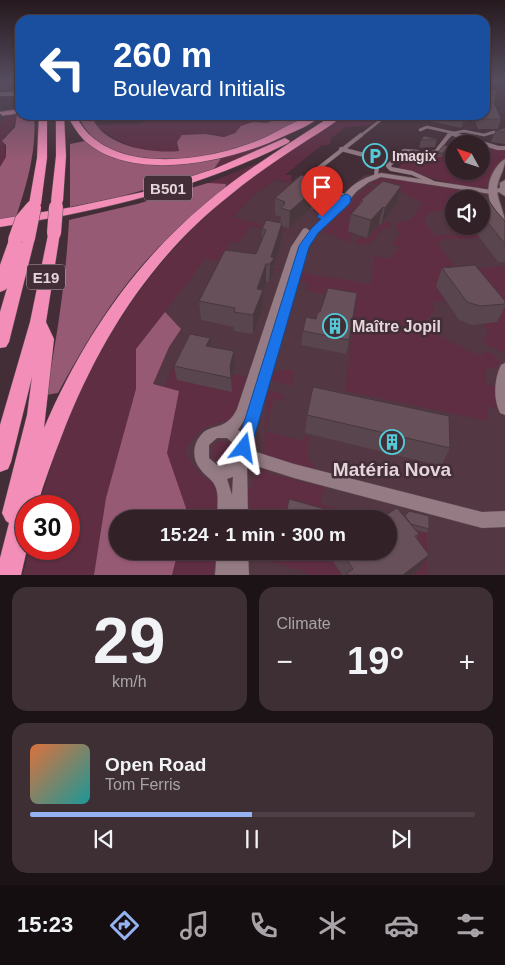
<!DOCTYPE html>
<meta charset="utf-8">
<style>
body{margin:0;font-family:Arial,sans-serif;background:#3d2f34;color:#f1f3f6;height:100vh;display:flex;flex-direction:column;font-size:19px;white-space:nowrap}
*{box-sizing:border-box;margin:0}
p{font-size:16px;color:#a8a4a8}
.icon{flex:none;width:28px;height:28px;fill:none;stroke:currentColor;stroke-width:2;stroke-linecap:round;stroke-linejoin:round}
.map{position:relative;height:575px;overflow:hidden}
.sheet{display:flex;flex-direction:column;gap:12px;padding:12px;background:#1c1316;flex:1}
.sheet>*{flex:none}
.guide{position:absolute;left:15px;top:15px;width:475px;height:105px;border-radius:15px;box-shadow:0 1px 4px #0004,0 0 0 1px #4d3f45;background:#1a4fa0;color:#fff;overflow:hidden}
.needle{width:32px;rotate:310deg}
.controls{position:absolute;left:445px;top:135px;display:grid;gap:10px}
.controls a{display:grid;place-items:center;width:45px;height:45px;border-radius:50%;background:#322228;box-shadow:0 1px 4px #0004,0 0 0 1px #4d3f45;font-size:25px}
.speed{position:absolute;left:15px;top:495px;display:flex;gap:10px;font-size:25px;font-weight:700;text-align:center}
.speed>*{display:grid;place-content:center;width:65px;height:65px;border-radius:50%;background:#322228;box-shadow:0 1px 4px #0004,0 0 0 1px #4d3f45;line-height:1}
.speed .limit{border:8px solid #d22;background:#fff;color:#111}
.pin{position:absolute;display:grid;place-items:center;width:42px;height:42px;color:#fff;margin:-51px -21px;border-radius:50% 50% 50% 0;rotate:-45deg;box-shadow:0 0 5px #0007}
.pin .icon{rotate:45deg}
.me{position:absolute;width:55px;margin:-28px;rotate:14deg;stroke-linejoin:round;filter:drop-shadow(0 0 4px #0008)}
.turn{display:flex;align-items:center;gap:18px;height:105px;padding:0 15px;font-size:22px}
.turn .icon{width:65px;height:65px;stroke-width:2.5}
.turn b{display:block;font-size:35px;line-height:42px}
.big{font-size:38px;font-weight:800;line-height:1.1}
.sheet .card{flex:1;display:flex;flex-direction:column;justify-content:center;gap:8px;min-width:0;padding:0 18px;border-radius:15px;background:#3d2f34}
.sheet .dial{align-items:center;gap:0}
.dial b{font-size:65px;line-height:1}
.song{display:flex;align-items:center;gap:15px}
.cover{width:60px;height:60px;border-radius:8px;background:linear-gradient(135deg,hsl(20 70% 55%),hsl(180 70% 35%))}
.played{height:5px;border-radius:2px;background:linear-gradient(90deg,#95b2f1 50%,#4d3f45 50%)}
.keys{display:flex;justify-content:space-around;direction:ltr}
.heat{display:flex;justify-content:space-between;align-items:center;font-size:28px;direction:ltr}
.sheet .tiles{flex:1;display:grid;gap:12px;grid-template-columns:1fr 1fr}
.card:last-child{grid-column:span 2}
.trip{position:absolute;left:109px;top:510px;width:288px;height:50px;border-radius:25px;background:#322228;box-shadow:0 1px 4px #0004,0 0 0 1px #4d3f45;font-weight:800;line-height:50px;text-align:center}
.tabs{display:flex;height:80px;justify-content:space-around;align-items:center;background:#140e10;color:#a8a4a8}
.tabs .icon{width:35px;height:35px}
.tabs .selected{color:#95b2f1}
.tabs b{font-size:22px;color:#f1f3f6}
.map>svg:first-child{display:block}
</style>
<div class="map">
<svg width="505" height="575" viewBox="0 0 505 575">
<rect width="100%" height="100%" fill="#432d36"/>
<!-- built -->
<path fill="#533742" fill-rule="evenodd" d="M199 115H304L267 123 204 119Z
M382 172 481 189 489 187 492 208 505 229V575H94L136 349 233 217 254 195 276 179 338 198 363 176ZM454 199H481V226H454ZM118 519H388V551H118Z"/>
<!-- green -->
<path fill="#5f2e43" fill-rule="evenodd" d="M20 111C14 120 15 130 4 137L6 157 0 167V124L6 113Z
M153 115H199L204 119 253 122C242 126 236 134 226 136 219 138 213 133 206 134 197 136 189 147 180 151 155 160 114 142 96 125L140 124Z
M321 115H324L271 145 214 169 222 157 285 133Z
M346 115H367L366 116H371L375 121 371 125 346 127 331 138V142L328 145H322L285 175H292L291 181 304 187 276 179 254 195 233 217 295 233 250 226 239 243 230 242 222 260 280 269 279 271 205 259 165 312 181 329 169 347 154 384 164 387 175 361 185 363 177 380 231 392 230 379 233 374 249 377 240 407 233 420C206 424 200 429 185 450 191 467 202 477 218 486L222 519H118V551H221L220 575H23L29 549H69V506H39C73 385 130 278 228 197 265 167 306 141 346 115Z
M457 137 505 149V160L496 169 489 187C469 193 419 173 397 169L408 157 443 156ZM454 144H481V171H454Z
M265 160 225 189 208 183Z
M381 178H390L481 193C486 195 489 197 491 203L485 205 481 199H454V211H430L424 220 434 235 494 234 497 238 442 239 443 241 436 242 454 266H462L460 270 505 266V349L503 352 485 344 483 340 488 332 484 323 436 286 445 301 431 303 435 310 421 327 480 356 485 351 495 356 500 361 496 370 487 366 485 384 497 387 500 410 488 406V421L345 391 355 308 349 307 350 300 306 290 308 282 299 281 301 273 371 284 374 256 390 259 399 247 392 245 400 234 395 226 398 222 411 220 423 203 398 190 371 184Z
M368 186 375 188 329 235 322 232Z
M355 213 360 218 347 232 352 234 349 238 352 239 349 242 331 235 349 216Z
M386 221 391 223 390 227 383 228 374 240 366 245 353 243 361 237 367 239 381 224 383 225Z
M288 370 295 372 291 386 270 380 272 372Z
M271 391 282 394 285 401 274 398 266 429 263 428 267 415 265 393Z
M265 431 303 441 304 436 309 437 307 456 315 468 314 470 263 456Z
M212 452a11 11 0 1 1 22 0a11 11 0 1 1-22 0Z
M262 468 267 469V473L324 487 320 504 374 519H250L247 488H251L254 478 262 475Z
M388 522 427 533V575H412Z
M251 551H300L333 561 342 575H308V573L264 559Z"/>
<!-- forest -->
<path fill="#975a74" d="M20 113V115H34C37 150 27 184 16 217L0 219V167L6 157V145L2 141 15 127 17 114Z
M78 115H91C102 146 151 154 179 151L177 142 182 135 206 134 224 137 235 133 241 126 253 122 267 123 286 115 295 116 298 118 312 115C288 127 264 140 239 148 192 162 100 172 78 115Z
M85 141C125 170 176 159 222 157L214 169 193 176 119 197 70 207V144Z
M208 183 226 184 225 189C202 208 178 227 157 249 116 291 86 342 58 393L46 395C57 337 66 279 69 220L137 204Z
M165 312 181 329 169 347 153 384 179 391 167 453 188 514 187 519H118V551H178L172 575H94L106 498 136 389V349Z"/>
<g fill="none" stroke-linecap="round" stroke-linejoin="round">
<defs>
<path id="lane-far1" d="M420 130 427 127 454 133 464 131 484 135 494 132 505 133
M452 134 460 137
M359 137 387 115
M448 137 454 133"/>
<path id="lane" d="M456 135 498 148H505
M341 149 376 158 380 163 377 167 376 175
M418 152 404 151 388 166 391 169 412 173 432 182
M431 153 436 152 449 135
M304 182 305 179 361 135
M321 189 347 197"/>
<path id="street" d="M0 92H16L19 94 16 96H0Z
M94 115H100L98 121 93 120Z
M381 173 491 190 504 187 505 191 491 194 381 177 369 182 357 191 351 198 349 203 317 233 308 246 250 450 294 464 482 512 505 511V527L482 528 294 478 247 463 248 519H217C217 509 219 497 216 488 213 479 206 477 201 470 192 460 192 445 201 435 208 426 220 428 228 421 232 418 235 413 237 409L291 247 303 229 306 228 310 231 342 200C347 185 367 176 381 173ZM245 419 241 432 238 430ZM217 438H227L235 445V456L227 465H217L209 458V445ZM233 477 232 495 227 479Z
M505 363V415L500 413C493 399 494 379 501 365Z
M217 551H248L249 575H215Z"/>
<path id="secondary" d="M505 159C505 171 497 178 497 190 498 203 505 212 505 225L501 224C490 208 483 189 494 171 497 166 500 162 505 159Z
M505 180V196L500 193V183Z"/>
<path id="primary" d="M20 109V113L0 116V112Z"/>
<path id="highway" d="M500 80H505V83Z
M39 115H47V158L41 204 35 208 29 204 37 158Z
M56 115H64L66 156 63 201 57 205 51 201 56 156Z
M67 115H75C80 123 84 130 91 136 132 173 213 159 259 140 279 132 301 115 322 115 312 125 295 131 282 137 231 162 131 184 84 140 77 133 72 124 67 115Z
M333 115H343C333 125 318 133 306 141 280 158 253 176 229 196 150 258 98 342 62 435 53 458 44 482 37 506H26L27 549 21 575H0V558L9 523 6 521 2 513 27 415 32 377 11 462 8 469 0 472V425L30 322 49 230H59L60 233 46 322 54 339 44 428C81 342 133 264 206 203 245 170 290 143 333 115Z
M285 138 290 141 288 143C197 189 101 211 0 227V219L73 207 143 192 214 169Z
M28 234 35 238 9 342 6 347 0 348V312L7 288 5 290 0 292V265L10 237 15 236 21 239 23 235Z"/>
</defs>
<!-- lane-far1 casing -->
<use href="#lane-far1" stroke="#5d4b52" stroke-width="3"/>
<!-- lane casing -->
<use href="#lane" stroke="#5d4b52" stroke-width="4.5"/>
<!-- street casing -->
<use href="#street" stroke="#5d4b52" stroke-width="1"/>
<!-- secondary casing -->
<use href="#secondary" stroke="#5d4b52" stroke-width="2"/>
<!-- primary casing -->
<use href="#primary" stroke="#5d4b52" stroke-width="2"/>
<!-- highway casing -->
<use href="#highway" stroke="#5d4b52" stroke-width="1"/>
<!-- lane-far1 -->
<use href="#lane-far1" stroke="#947b84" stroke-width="2.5"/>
<!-- lane -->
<use href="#lane" stroke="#947b84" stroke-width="4"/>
<!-- street -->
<use href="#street" fill="#947b84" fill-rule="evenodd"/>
<!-- secondary -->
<use href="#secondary" fill="#947b84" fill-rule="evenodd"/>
<!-- primary -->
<use href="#primary" fill="#cc86a3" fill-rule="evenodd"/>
<!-- highway -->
<use href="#highway" fill="#f28eb8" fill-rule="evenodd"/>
<defs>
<path id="highway-bridge-far1" d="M32 208 35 204
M56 208 57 201"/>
<path id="highway-bridge" d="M54 233 56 207
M28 238 34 208
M15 240 22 220 33 207"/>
</defs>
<!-- highway-bridge-far1 casing -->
<use href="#highway-bridge-far1" stroke="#5d4b52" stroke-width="11" stroke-linecap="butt"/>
<!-- highway-bridge casing -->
<use href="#highway-bridge" stroke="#5d4b52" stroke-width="15" stroke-linecap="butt"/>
<!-- highway-bridge-far1 -->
<use href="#highway-bridge-far1" stroke="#f28eb8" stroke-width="11"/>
<!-- highway-bridge -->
<use href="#highway-bridge" stroke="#f28eb8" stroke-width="14"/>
</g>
<!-- wall -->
<path fill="#59454d" d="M0 80 17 86 9 90 0 91Z
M485 86 489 87V89L494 103 501 119 498 129H478L473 115H485Z
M403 115H472L461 128Z
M505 128V144L491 142 495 131Z
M437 139 435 147 419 148 421 140Z
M449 146 447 149 442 157H411L412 153 438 152Z
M301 175 326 200 315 210 311 209 289 228 282 226V240L274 264 273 276 269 282H266L263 290V308L253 334 234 331V327L201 320 199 301 256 254 262 238V229L280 222 281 217 275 215V198Z
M401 186 397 203 381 225 379 224 367 238 348 231 351 214 360 204 361 200Z
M468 197H486L496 211 505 221V262H498L471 226H481V199H467Z
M442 268 505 301V307L497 322 472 325 459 320 436 286Z
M303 331 349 340 346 354 301 345Z
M210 338V347L235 366 231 378 232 392 177 380 174 366Z
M307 415 450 448 441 466 305 433Z
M405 516 429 529 427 533 416 530 419 534 416 538 418 570 412 575H342L333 561 300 551H388Z"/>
<!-- shaded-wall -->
<path fill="#48383e" d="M16 81 17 86 9 90 7 85Z
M0 101 2 110H0Z
M0 114H1L3 119 0 123Z
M467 115H472L461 128 464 118Z
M449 146 447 149 442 157 443 153Z
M328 184 326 200 315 210 316 194Z
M401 186 397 203 381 225 385 208Z
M312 192 311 209 289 228 290 211Z
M383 207 379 224 367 238 371 220Z
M282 223V240L274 264 273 276 269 282 271 257Z
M266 264V282L260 298 263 290V308L253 334V315L257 289Z
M210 338 211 353 206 346Z
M234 351 235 366 231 378 230 366Z
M429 555 418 570 412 575H403Z"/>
<!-- building -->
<path fill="#675059" stroke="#48383e" d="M0 80H16V81L7 85H0Z
M485 86 489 87 488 89 497 90 494 103 501 119H481L480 115H485Z
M448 115H467L464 118Z
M505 128V132L495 131Z
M424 136 437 139 421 140Z
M444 145 449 146 443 153H412L413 151 438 152Z
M301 175 328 184 316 194 312 192 290 211 281 208 285 204 283 203 285 202 275 198Z
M383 181 401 186 385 208 383 207 371 220 351 214 363 201 361 200Z
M468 197H486L496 211 505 221V244L481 214V199H469Z
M266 220 282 223 271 257 274 258 270 264H266L257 289 263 290 253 315 234 312 235 308 199 301 225 250 256 254 266 230 262 229Z
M475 265 505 301V304L480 306 467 302 442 268Z
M328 288 357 293 349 340 303 331 306 317 316 319 318 312H320Z
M190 334 210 338 206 346 234 351 230 366 231 378 174 366Z
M313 387 449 416 450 448 307 415Z
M289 499 354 517 356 519H285Z
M397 508 419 534 415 536 429 555 403 575H347V573L353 569 341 551H388V519H380Z
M409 511 429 516V529L411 524 405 516Z"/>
<!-- sky -->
<linearGradient id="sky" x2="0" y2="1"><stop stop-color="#25191e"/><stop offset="0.5" stop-color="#554c5d"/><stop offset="1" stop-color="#554c5d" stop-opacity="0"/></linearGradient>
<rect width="505" height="161" fill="url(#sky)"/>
<!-- route -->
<path fill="#1a73e8" stroke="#114b97" d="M347 194 351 197 350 203 318 233 309 247 251 448 249 453 244 455 238 453 236 448 299 246 311 229 321 219 317 217 318 215 338 197Z"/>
<!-- icons -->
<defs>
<symbol id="parking-ring" viewBox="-11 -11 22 22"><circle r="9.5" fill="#432d36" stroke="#52cbd7" stroke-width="1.5"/><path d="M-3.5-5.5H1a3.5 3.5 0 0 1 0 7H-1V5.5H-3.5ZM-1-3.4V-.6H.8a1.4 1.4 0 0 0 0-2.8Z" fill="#52cbd7"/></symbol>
<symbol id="building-ring" viewBox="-11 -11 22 22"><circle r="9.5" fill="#432d36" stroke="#52cbd7" stroke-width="1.5"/><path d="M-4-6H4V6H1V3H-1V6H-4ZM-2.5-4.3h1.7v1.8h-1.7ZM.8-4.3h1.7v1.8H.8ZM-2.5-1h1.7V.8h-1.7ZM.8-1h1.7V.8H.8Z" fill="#52cbd7"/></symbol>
</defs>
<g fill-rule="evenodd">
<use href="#parking-ring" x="361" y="142" width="28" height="28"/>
<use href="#building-ring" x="321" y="312" width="28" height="28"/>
<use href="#building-ring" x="378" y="428" width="28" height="28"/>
</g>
<g text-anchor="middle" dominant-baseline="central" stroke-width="5" stroke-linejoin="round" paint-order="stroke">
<!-- far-poi labels -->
<g font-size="14" font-weight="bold" fill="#e3d5da" stroke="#432d36" text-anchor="start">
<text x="392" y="156">Imagix</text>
</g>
<!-- shield labels -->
<g fill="#432d36" stroke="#b3a3a9" stroke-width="1">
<rect x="144" y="175.5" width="48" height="25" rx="4"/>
<rect x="27" y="264.5" width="38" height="25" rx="4"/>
</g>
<g font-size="15" font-weight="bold" fill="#e3d5da">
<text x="168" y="188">B501</text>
<text x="46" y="277">E19</text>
</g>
<!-- poi labels -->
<g font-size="16" font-weight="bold" fill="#e3d5da" stroke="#432d36" text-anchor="start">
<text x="352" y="326">Maître Jopil</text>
</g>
<!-- near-poi labels -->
<g font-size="19" font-weight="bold" fill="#e3d5da" stroke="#432d36">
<text x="392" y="469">Matéria Nova</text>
</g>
</g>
</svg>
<div class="controls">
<a><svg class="needle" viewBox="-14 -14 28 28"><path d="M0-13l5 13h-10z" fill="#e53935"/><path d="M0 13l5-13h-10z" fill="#a8a4a8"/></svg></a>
<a><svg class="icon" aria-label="sound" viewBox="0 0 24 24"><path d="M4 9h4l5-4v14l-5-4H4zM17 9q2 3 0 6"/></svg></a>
</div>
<div class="speed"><div class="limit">30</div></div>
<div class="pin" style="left:322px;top:217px;background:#d93025"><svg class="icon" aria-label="arrive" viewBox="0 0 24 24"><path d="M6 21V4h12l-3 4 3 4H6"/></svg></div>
<svg class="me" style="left:244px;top:448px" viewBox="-20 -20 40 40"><path d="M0-17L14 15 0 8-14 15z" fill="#1a73e8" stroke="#fff" stroke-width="4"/></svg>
<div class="trip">15:24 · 1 min · 300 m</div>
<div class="guide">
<div class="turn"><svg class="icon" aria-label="left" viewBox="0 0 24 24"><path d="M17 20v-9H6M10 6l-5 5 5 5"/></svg><div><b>260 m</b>Boulevard Initialis</div></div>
</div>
</div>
<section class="sheet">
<div class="tiles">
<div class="card dial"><b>29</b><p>km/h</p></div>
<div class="card"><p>Climate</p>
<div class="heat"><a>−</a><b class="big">19°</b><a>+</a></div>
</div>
<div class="card">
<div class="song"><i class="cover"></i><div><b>Open Road</b><p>Tom Ferris</p></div></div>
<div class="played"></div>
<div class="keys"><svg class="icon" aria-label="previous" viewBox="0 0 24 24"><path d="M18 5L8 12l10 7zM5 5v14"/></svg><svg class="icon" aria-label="pause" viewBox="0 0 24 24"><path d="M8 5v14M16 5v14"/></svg><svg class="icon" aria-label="next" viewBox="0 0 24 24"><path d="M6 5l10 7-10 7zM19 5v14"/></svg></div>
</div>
</div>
</section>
<nav class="tabs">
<b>15:23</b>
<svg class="icon selected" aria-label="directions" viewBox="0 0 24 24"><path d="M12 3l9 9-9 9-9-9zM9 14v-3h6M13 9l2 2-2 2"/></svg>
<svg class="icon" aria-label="music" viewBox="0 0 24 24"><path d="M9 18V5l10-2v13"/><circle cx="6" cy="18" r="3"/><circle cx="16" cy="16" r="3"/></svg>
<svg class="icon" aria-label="phone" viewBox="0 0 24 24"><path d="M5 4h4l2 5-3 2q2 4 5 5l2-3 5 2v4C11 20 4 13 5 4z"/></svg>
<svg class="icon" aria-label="climate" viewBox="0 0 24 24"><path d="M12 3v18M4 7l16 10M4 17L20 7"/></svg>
<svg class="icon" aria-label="car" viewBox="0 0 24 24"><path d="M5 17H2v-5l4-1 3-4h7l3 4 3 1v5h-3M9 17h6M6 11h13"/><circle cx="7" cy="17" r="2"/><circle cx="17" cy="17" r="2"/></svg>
<svg class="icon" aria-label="filters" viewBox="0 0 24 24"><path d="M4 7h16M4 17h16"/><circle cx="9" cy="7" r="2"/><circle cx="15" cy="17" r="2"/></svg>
</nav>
